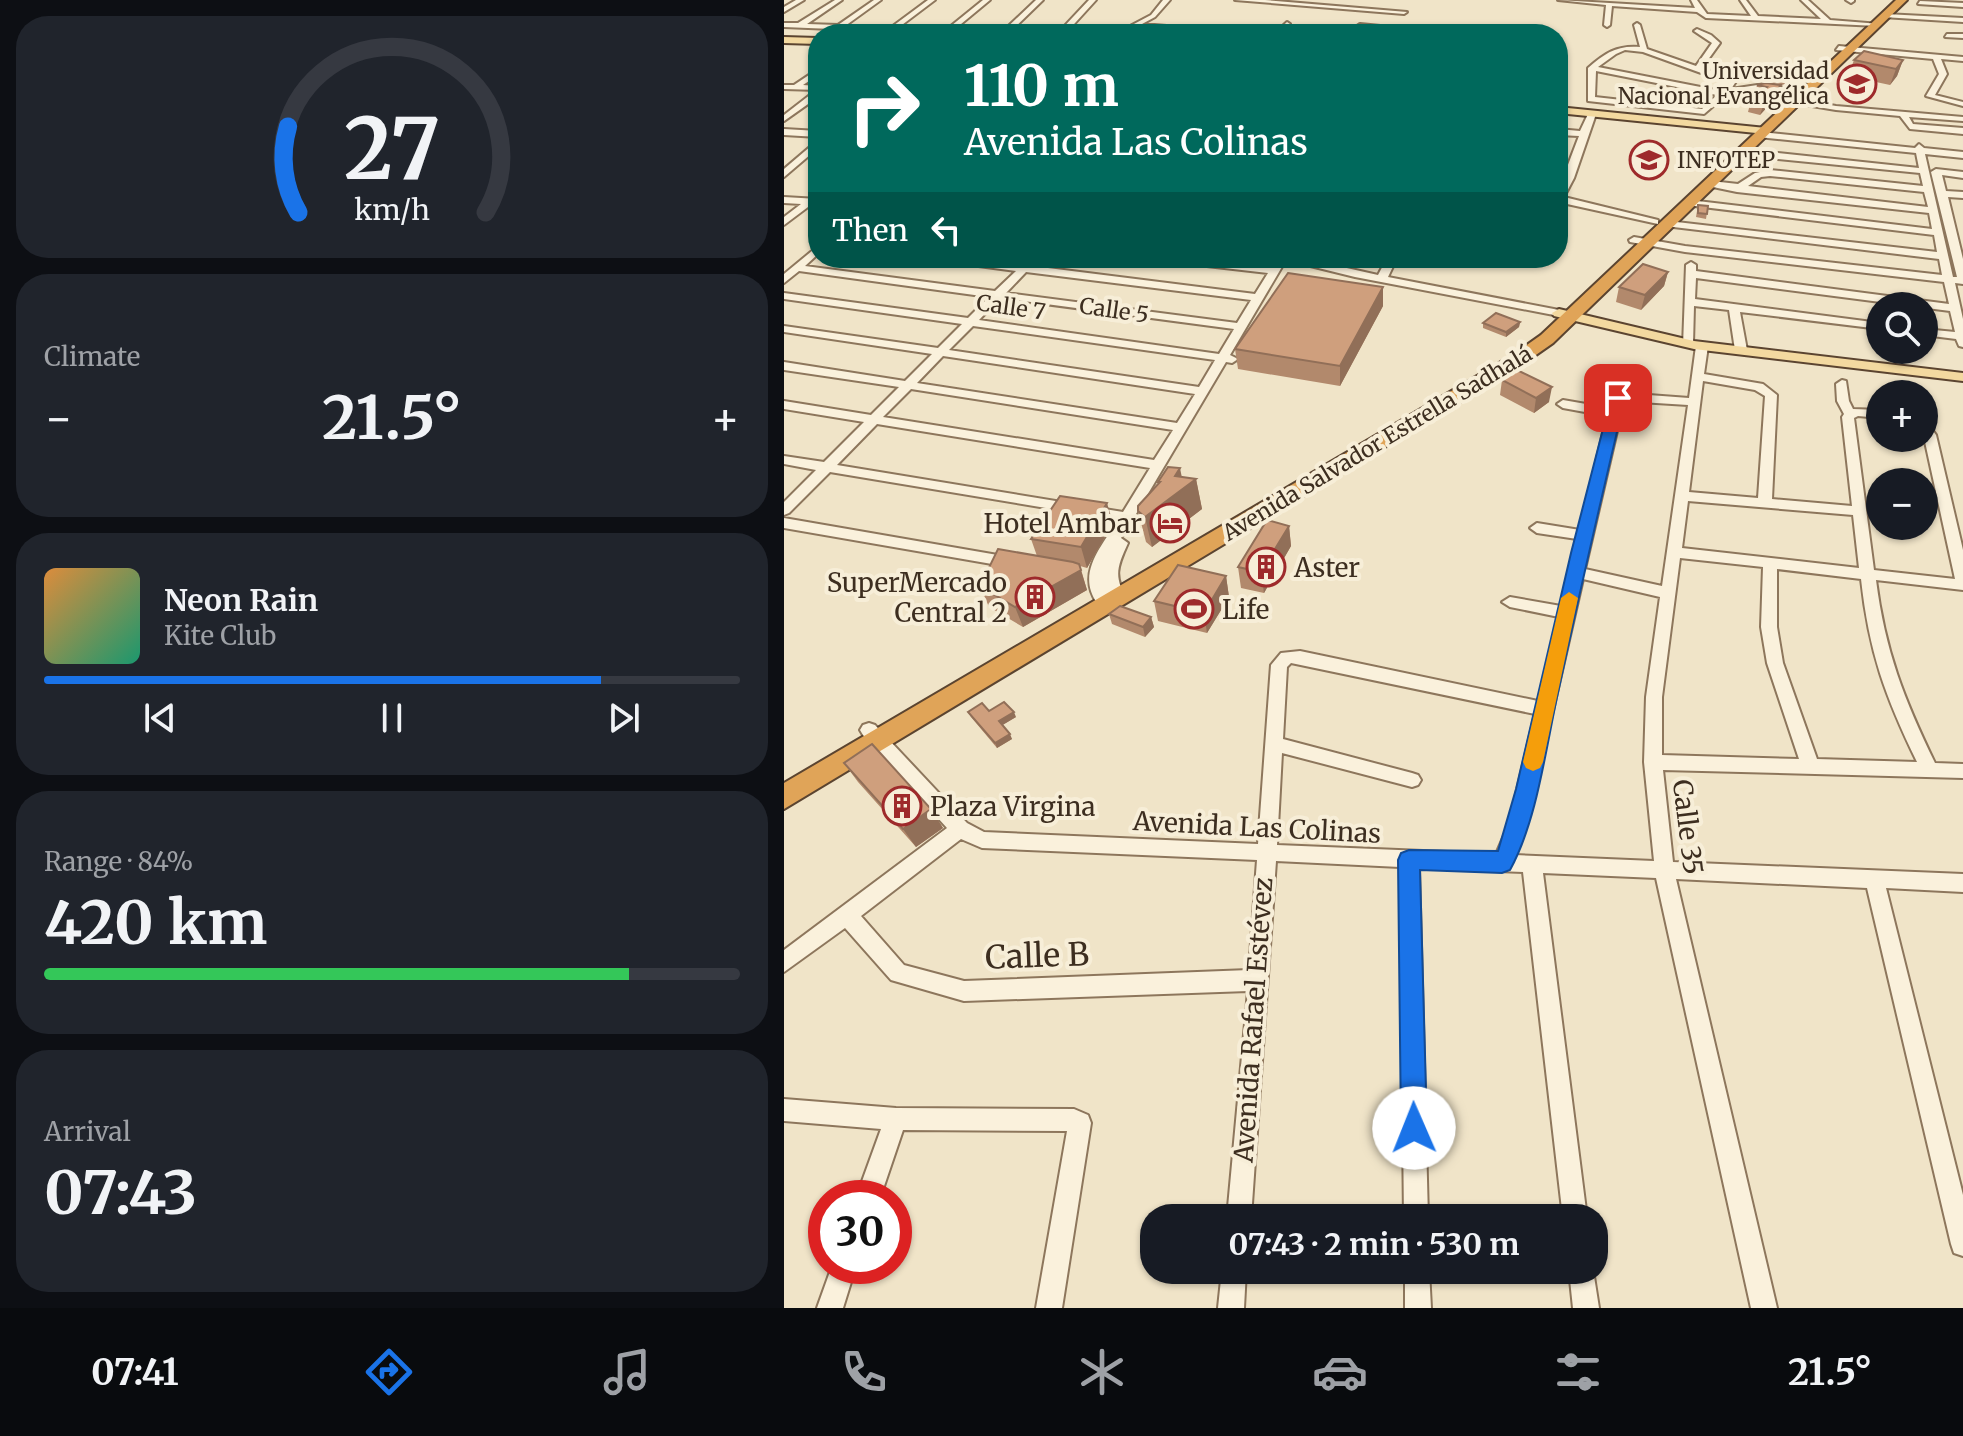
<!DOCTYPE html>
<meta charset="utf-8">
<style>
body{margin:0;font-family:Merriweather,serif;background:#20242c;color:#f1f3f6;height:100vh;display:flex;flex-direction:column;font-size:30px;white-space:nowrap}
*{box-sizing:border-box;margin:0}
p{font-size:26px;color:#9ea1a6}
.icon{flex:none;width:44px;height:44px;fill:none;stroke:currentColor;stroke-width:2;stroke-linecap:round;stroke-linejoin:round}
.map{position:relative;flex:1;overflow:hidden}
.details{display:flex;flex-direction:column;gap:16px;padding:16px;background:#0d0f14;width:784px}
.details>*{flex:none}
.top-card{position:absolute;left:24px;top:24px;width:760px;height:244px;border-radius:32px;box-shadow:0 2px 6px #0004;background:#00695c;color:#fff;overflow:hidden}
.buttons{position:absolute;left:1082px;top:292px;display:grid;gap:16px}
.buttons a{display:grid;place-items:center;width:72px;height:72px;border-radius:50%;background:#171b24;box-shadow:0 2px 6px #0004;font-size:40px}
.speed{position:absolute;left:24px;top:1180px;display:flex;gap:16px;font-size:40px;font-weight:700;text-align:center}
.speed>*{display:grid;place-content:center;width:104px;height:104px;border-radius:50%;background:#171b24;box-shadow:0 2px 6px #0004;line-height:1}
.speed .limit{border:12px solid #d22;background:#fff;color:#111}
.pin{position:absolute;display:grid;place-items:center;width:68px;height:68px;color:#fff;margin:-34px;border-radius:16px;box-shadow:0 4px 12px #0006}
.me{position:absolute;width:88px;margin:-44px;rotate:359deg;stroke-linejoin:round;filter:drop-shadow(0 0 6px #0008)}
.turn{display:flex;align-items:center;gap:28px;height:168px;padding:0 24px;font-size:36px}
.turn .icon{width:104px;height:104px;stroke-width:2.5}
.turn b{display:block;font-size:56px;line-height:68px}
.then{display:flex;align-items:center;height:76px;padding:0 24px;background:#0003;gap:16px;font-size:30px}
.big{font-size:60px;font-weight:700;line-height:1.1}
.details .card{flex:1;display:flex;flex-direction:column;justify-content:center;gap:12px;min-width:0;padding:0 28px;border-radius:32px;background:#20242c}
.details .dial{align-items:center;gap:0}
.dial svg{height:208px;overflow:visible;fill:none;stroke:#363941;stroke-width:7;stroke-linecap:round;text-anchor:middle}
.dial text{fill:#f1f3f6;stroke:none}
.song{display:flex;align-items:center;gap:24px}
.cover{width:96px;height:96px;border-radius:12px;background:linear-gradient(135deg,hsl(30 70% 55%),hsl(160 70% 35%))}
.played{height:8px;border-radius:4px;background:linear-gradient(90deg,#1a73e8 80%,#363941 80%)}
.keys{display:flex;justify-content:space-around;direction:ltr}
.heat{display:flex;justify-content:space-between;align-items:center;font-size:44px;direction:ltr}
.charge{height:12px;border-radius:6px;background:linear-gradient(90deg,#34c759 84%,#363941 0)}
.trip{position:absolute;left:356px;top:1204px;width:468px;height:80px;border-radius:32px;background:#171b24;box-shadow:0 2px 6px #0004;font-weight:700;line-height:80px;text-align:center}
.tab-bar{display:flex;height:128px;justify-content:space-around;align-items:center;background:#090b0e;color:#9ea1a6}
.tab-bar .icon{width:56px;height:56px}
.tab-bar .active{color:#1a73e8}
.tab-bar b{font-size:36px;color:#f1f3f6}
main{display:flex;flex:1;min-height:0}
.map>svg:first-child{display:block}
</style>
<main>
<section class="details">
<div class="card dial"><svg viewBox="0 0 100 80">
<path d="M14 69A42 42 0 1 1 86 69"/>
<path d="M14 69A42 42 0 0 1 10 36" stroke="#1a73e8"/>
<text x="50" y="56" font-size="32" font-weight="700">27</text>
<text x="50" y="72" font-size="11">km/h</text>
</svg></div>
<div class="card"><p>Climate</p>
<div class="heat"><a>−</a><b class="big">21.5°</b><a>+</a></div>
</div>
<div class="card">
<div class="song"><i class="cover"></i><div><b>Neon Rain</b><p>Kite Club</p></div></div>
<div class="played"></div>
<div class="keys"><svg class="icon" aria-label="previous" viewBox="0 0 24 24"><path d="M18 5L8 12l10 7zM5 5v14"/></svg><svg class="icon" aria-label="pause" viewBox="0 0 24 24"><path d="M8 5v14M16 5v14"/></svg><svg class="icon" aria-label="next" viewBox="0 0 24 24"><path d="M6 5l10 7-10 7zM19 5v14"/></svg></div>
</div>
<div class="card"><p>Range · 84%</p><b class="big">420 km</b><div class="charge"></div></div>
<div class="card"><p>Arrival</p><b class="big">07:43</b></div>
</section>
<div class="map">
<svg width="1179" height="1308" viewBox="0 0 1179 1308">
<rect width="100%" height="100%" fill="#f0e4c8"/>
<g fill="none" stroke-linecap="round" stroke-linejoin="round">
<defs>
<path id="minor" d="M12 0H20L0 12V7Z
M51 0H58L23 24 54 25 90 0H97L50 34H41L48 29 0 27V23H14Z
M144 0H151L106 34H98Z
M199 0H206L165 34H157Z
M252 0H259L224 34H216Z
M305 0H312L281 34H273Z
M379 0H386L371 17 358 24 481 34 352 28 340 34H331L367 15Z
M451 0H481L623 12 620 14Z
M774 0 911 8 907 0H913L923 14 967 16 956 0H962L974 16 1037 19 1017 0H1024L1046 20 1096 24 1093 26 922 18 913 12 828 6 826 25 823 27 820 25 822 5Z
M1062 0H1070V1L1067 3Z
M1136 1 1179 3V7L1134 4Z
M1101 14 1179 18V22L1099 17Z
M503 22 506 24 498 34H490Z
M853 23 856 25 863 49 912 66 928 43 910 31 913 29 927 35 936 43 918 68 953 80 947 89 980 84 1014 91 1010 93 980 88 942 95 920 114 804 101V68C821 53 833 45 856 47L850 25ZM841 50 859 52 945 83 937 91 814 67 832 54ZM812 71 933 95 918 109 811 97Z
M576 24 658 32 662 34 577 28 570 34H561Z
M1163 34H1179V38L1161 37Z
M1055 46 1179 57V61L1157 59 1163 74 1151 95 1179 102V106L1142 96 1155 74 1149 59 1052 50Z
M34 69V75L19 85 34 86V90L0 89V85H10Z
M31 91H34V97L0 121V115Z
M1001 97 1052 106 1179 117V121L1125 117 1129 124 1179 128V134L1126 129 1116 116 1052 110 998 101Z
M805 112 812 114 790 178 780 197 874 220V224L774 202V191L795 136 774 135V129L796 131Z
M0 129 34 131V137L0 135Z
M977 132 1131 148 1135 144 1140 148 1179 152V158L1141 154 1169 277H1173L1147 172 1152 169 1179 172V178L1158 175 1162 191 1179 192V198L1164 197 1179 259V284L1171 283 1179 319V347L1175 346 1172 339 1140 335V329L1171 332 1166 311 912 278 911 299 1096 323V329L956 312 963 350 957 353 951 350 945 310 910 306 909 344 899 346 902 265 907 262 912 265V271L1165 304 1160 282 901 252 846 242 845 240 850 237 901 246 1158 275 1155 259 881 226V222L884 221 1153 252 1150 235 902 205 900 203 905 200 1148 229 1145 213 953 192 924 186V182L927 181 954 184 971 173 986 170 1139 186 1136 173 994 159 990 156 994 153 1135 168 1132 153 974 137V133ZM986 176 1140 192 1144 207 964 186 977 177Z
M34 140V148L0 177V169Z
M0 197 34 199V205L28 204 0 225V217L17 204 0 203Z
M34 246V254L21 266 211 291 232 271 157 261 152 258H182L237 265 244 258H255L248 266 471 294 484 273 379 261 374 258H405L487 268 493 258H518L594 275 603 258H613L604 277 775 310 781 313 775 316 571 277 502 260 446 355 454 359 448 363 442 362 352 514 356 518 354 521 347 522 337 538 344 543C333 567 329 577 344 600L336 605 330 603 329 610C321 612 318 610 313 603 292 573 318 546 334 520L46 472 5 513 0 515V502L32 470 0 464V456L40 462 80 422 0 409V401L87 415 115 387 0 370V362L121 381 148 354 0 332V326L154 348 178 324 0 299V293L184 318 205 297 15 271 0 283V274ZM242 272 467 300 453 323 222 293ZM216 298 450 329 435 354 195 320ZM189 326 431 360 415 387 165 350ZM159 356 411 394 393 423 133 383ZM127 389 389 430 370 460 99 417ZM93 424 366 468 339 512 53 465Z
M918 343 924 346 920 374 979 384 993 395 988 499 1068 506 1058 417 1060 414 1053 401 1052 384 1058 380 1062 381 1065 401 1069 409 1096 410V418L1074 416 1070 418 1090 570 1171 579 1140 437V423L1144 424 1152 435 1179 550V590L1092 580C1101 651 1120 699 1151 763L1179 764V778L879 770 889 862 1179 874V892L1102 888 1179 1195V1256L1170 1253 1167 1244 1083 888 892 879 993 1308H967L872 878 759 873 803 1218H779L739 872 635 868 644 1218H620L616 867 492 861 467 1218H443L464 991 180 1001 107 980 61 928 0 972V950L163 828 79 735 76 730 79 725 85 723 91 725 183 823 200 832 474 844 487 665 497 653 516 651 754 701 775 617 726 607 718 602 726 597 777 606 793 539 753 533 746 528 753 523 796 530 823 416 779 408 773 404 779 400 825 408 829 397 838 393 905 398 912 346ZM919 381 971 390 981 396 974 498 905 492ZM840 401 904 405 878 586 801 569ZM904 501 1069 515 1075 568 898 548ZM896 558 979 567 977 627 983 663 1015 759 878 755V697ZM993 569 1077 579C1085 652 1101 696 1133 762L1033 759 999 663 993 627ZM799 579 876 597 862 697 860 762 870 861 731 855 743 824ZM507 663 751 714 725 824 712 854 493 845 498 753 628 787 634 785 637 780 634 775 628 773 499 739 503 667ZM177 839 198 848 473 860 465 970 180 981 120 965 77 916Z
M0 518 231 558 238 563 231 568 0 528Z
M0 1099 112 1108 290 1109 304 1115 307 1123 278 1308H252L283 1131 119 1130 96 1198H72L97 1129 0 1121Z
M48 1266H72L59 1308H33Z
M438 1270H462L460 1308H434Z
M621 1270H645L647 1308H621Z
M785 1270H809L815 1308H789Z"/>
<path id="major" d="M0 37 34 38V44L0 43Z
M774 107 982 128 987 131 982 134 774 113Z
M775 309 910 341 1179 373V381L910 349 770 316 768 313Z"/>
<path id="highway" d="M1112 0H1123L769 343 739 364 0 809V783L727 356 757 335Z"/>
</defs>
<!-- minor casing -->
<use href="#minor" stroke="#8d765c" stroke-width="4"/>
<!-- major casing -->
<use href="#major" stroke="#5b4430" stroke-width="4"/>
<!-- highway casing -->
<use href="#highway" stroke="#5b4430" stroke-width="4"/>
<!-- minor -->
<use href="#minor" fill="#faf1dc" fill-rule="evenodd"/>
<!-- major -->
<use href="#major" fill="#f3d9a0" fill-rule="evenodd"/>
<!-- highway -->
<use href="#highway" fill="#e0a458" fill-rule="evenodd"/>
</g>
<!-- wall -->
<path fill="#b2896c" d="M1070 60H1119L1113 76 1106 85 1064 76Z
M1008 71 1002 85 982 81 983 75Z
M973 85H997L995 94 976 115 964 112 966 104 976 94H971Z
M914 205 924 206 922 219 912 217Z
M884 272 880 286 857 310 832 302 835 287Z
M599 287V306L556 386 454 369 451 349Z
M736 322 735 327 722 337 699 328V323Z
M718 380 765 402 750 413 716 395Z
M397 477 412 479 418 509 368 547 362 542 354 511 374 484V482Z
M329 523 303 568 296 566 303 590 239 627 205 607 196 586 253 556 247 539Z
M505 526 507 546 480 593 457 588 454 567Z
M442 576 445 597 423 633 374 621 370 601Z
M325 614 367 617 370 627 361 637 328 624Z
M184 712 232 717 218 725 228 739 213 748 187 717Z
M60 763 147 809 159 828 132 847 74 782Z"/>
<!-- shaded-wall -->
<path fill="#916f58" d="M1119 60 1113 76 1106 85 1112 69Z
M997 85 995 94 976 115 979 106Z
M884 272 880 286 857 310 861 295Z
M599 287V306L556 386V366Z
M736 322 735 327 722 337V332Z
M768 387 765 402 750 413 752 398Z
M396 468 400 488 412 479 418 509 368 547 361 517Z
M323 503 329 523 303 568 297 547Z
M505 526 507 546 480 593 477 572Z
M295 564 303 590 239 627 231 607Z
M442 576 445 597 423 633 420 613Z
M367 617 370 627 361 637 359 627Z
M230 712 232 717 217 726 215 721Z
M226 734 228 739 213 748 211 743Z
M147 809 159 828 132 847 119 829Z"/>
<!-- building -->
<path fill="#cf9f7d" stroke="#916f58" stroke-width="2" d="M1080 51 1119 60 1112 69 1070 60Z
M990 68 1008 71 1003 79 983 75Z
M982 83 997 85 979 106 966 104 983 87 973 85Z
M914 205 924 206 923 214 914 213Z
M859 264 884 272 861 295 835 287Z
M504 273 599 287 556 366 451 349Z
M712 313 736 322 722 332 699 323Z
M733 370 768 387 752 398 718 380Z
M384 467 396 468 391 476 412 479 361 517 354 511V506L376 482H374Z
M276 496 323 503 297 547 247 539Z
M483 520 505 526 477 572 454 567Z
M214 549 289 562 295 564 297 570 231 607 196 586Z
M394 565 442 576 420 613 370 601Z
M336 606 367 617 359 627 325 614Z
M220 702 230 712 215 721 226 734 211 743 184 712 198 703 205 711Z
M88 744 147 809 119 829 60 763Z"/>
<!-- route -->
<path fill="#1a73e8" stroke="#114b97" stroke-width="2" d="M834 394 841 398C818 495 796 591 775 688 762 745 754 819 726 870L718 873 636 870 643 1128 639 1138 630 1141 621 1138 617 1128 614 860 617 853 625 850 714 851 732 789 787 553 827 398Z"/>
<!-- slow -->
<path fill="#f59e0b" d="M785 592 794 598 759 762 756 768 749 771 742 768 739 762 777 598Z"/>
<!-- icons -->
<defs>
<symbol id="university-ring" viewBox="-11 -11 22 22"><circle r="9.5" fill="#f7eed8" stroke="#9e2a2b" stroke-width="1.5"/><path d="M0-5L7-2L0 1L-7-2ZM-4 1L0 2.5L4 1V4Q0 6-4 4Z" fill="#9e2a2b"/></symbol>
<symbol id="hotel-ring" viewBox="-11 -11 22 22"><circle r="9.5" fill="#f7eed8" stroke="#9e2a2b" stroke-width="1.5"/><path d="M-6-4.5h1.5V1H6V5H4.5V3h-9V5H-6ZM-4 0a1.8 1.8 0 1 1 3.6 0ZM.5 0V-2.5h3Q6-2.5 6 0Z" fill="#9e2a2b"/></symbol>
<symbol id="building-ring" viewBox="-11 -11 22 22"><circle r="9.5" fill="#f7eed8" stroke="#9e2a2b" stroke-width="1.5"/><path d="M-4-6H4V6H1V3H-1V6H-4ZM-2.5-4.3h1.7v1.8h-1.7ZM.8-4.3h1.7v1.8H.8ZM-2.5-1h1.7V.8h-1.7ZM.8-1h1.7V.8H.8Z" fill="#9e2a2b"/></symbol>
<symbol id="stadium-ring" viewBox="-11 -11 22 22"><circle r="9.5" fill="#f7eed8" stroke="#9e2a2b" stroke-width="1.5"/><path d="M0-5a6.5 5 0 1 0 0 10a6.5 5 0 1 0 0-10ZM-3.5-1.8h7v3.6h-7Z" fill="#9e2a2b"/></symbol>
</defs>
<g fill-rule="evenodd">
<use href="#university-ring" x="1051" y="62" width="44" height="44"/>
<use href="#university-ring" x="843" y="138" width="44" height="44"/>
<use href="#hotel-ring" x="364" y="501" width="44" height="44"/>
<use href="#building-ring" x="460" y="545" width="44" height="44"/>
<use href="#building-ring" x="229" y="575" width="44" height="44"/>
<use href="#stadium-ring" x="388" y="587" width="44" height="44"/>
<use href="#building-ring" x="96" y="784" width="44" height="44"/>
</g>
<g text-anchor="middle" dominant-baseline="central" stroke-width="8" stroke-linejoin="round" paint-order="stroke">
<!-- far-poi labels -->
<g font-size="22" fill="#3d2e20" stroke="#f7eed8" text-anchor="end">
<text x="1045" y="71">Universidad<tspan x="1045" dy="25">Nacional Evangélica</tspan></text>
<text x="893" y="160" text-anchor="start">INFOTEP</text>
</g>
<!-- far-street labels -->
<g font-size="22" fill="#3d2e20" stroke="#f7eed8">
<text transform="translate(227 307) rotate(8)">Calle 7</text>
<text transform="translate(330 310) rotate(8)">Calle 5</text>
<text transform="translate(593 443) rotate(-31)">Avenida Salvador Estrella Sadhalá</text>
</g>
<!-- poi labels -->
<g font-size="26" fill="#3d2e20" stroke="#f7eed8" text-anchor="start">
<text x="358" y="523" text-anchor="end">Hotel Ambar</text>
<text x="510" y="567">Aster</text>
<text x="223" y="582" text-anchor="end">SuperMercado<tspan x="223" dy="30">Central 2</tspan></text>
<text x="438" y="609">Life</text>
<text x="146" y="806">Plaza Virgina</text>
</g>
<!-- street labels -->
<g font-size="26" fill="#3d2e20" stroke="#f7eed8">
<text transform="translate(473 827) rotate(3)">Avenida Las Colinas</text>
<text transform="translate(904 827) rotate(83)">Calle 35</text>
<text transform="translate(469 1020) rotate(-86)">Avenida Rafael Estévez</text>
</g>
<!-- near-street labels -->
<g font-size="32" fill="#3d2e20" stroke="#f7eed8">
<text transform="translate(253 956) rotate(-2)">Calle B</text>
</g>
</g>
</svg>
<div class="buttons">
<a><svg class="icon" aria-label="search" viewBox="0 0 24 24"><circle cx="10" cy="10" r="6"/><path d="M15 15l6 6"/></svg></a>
<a>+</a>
<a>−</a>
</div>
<div class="speed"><div class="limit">30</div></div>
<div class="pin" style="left:834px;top:398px;background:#d93025"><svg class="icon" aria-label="arrive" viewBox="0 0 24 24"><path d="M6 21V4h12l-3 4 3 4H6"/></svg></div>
<svg class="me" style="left:630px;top:1128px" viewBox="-20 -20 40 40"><circle r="19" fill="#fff"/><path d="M0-13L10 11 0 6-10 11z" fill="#1a73e8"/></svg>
<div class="trip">07:43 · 2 min · 530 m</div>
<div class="top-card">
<div class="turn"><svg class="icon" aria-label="right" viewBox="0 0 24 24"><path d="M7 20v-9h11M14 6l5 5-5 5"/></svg><div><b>110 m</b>Avenida Las Colinas</div></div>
<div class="then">Then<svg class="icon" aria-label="left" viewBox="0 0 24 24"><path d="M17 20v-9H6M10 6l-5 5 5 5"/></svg></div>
</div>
</div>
</main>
<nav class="tab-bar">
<b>07:41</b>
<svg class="icon active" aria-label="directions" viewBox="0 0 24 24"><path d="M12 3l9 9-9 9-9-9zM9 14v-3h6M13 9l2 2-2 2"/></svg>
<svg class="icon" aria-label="music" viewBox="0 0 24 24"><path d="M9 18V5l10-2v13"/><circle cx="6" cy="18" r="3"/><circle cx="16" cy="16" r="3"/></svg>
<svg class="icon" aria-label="phone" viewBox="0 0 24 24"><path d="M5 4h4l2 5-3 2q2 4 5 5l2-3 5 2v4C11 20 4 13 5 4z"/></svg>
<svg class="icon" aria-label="climate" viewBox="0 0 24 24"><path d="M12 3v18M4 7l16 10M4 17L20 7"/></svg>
<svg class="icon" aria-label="car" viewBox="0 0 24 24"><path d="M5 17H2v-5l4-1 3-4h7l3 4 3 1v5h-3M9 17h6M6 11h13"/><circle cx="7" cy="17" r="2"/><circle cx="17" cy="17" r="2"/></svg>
<svg class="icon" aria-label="filters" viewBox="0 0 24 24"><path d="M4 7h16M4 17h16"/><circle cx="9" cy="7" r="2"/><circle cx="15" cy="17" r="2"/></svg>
<b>21.5°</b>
</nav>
